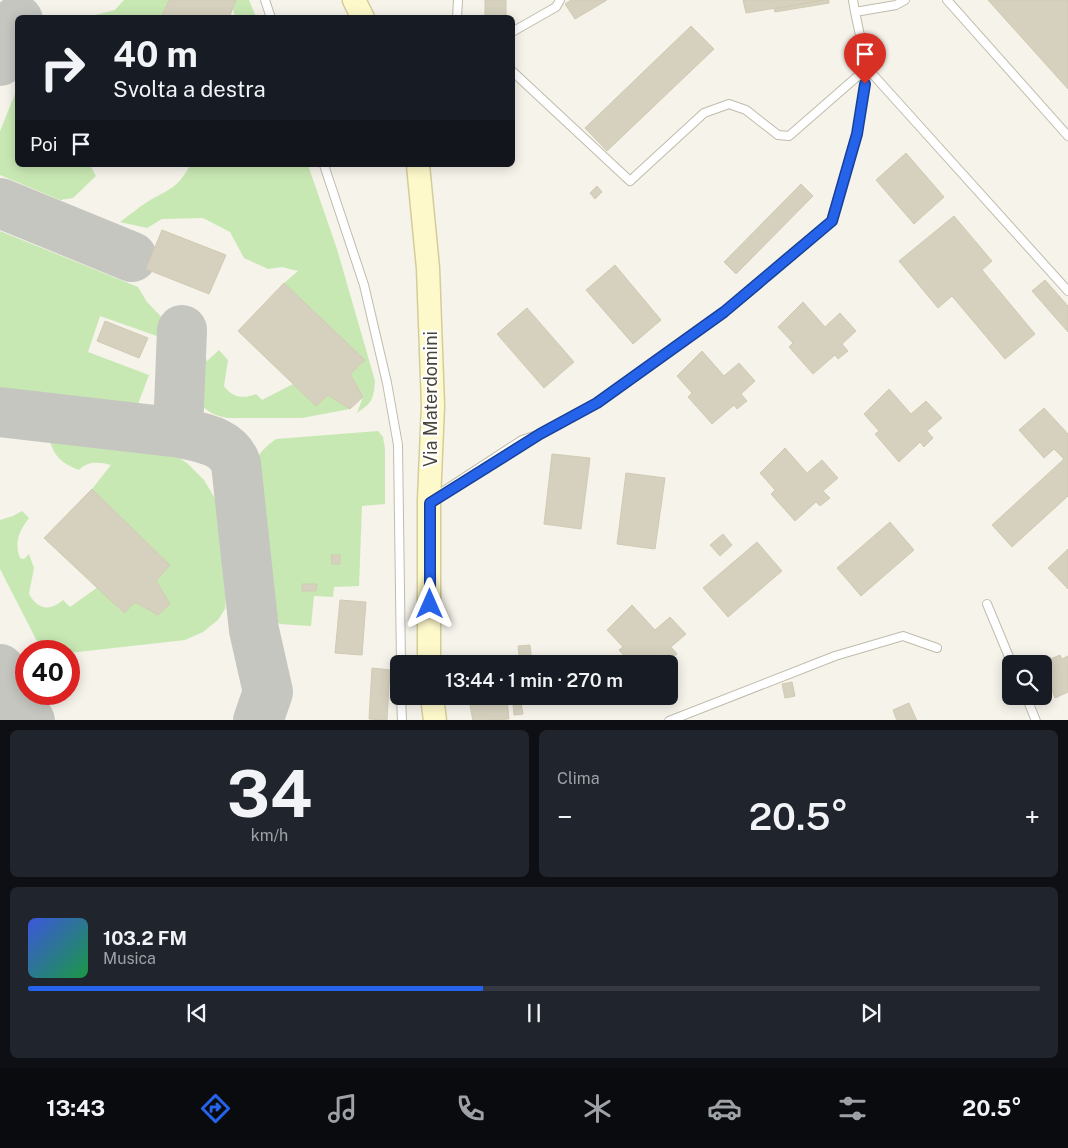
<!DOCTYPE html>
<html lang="it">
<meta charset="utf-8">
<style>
body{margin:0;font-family:"Public Sans",sans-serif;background:#20242c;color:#f1f3f6;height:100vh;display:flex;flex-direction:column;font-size:19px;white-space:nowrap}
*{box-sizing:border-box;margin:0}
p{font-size:16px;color:#9ea1a6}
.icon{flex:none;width:28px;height:28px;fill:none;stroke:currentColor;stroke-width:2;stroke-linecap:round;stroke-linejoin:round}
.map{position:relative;height:720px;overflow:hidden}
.details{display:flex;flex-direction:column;gap:10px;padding:10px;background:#0d0f14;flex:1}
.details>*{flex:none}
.guide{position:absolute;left:15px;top:15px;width:500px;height:152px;border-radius:8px;box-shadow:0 2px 12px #0003;background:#171b24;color:#f1f3f6;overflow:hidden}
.controls{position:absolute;left:1002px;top:655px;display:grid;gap:10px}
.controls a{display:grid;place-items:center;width:50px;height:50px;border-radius:8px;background:#171b24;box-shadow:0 2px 12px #0003;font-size:25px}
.speed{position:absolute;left:15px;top:640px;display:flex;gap:10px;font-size:25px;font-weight:700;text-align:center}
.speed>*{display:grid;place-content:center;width:65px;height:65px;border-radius:50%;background:#171b24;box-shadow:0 2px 12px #0003;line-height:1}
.speed .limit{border:8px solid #d22;background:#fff;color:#111}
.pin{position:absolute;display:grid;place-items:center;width:42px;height:42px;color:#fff;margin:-51px -21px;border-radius:50% 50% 50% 0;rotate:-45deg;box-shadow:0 0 5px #0007}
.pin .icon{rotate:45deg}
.me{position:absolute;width:55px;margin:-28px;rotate:0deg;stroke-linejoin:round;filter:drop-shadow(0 0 4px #0008)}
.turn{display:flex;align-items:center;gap:18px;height:105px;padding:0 15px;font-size:22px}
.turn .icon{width:65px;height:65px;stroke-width:2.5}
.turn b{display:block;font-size:35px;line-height:42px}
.then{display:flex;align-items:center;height:48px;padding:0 15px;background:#0003;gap:10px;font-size:19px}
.big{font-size:38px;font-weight:600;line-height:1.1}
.details .widget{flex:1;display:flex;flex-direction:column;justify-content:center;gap:8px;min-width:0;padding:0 18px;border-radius:8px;background:#20242c}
.details .dial{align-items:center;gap:0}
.dial b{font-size:65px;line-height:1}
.song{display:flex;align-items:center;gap:15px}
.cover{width:60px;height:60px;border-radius:8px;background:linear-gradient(135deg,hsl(230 70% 55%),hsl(140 70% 35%))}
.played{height:5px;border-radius:2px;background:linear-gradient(90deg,#2563eb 45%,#363941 45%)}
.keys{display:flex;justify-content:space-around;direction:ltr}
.heat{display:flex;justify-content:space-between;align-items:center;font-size:28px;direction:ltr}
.details .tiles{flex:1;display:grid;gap:10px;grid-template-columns:1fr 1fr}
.widget:last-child{grid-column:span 2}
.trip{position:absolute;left:390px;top:655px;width:288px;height:50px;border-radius:8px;background:#171b24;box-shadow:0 2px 12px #0003;font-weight:600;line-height:50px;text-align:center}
.dock{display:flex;height:80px;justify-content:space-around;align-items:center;background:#090b0e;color:#9ea1a6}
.dock .icon{width:35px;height:35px}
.dock .active{color:#2563eb}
.dock b{font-size:22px;color:#f1f3f6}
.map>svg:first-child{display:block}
</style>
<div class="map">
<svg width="1068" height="721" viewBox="0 0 1068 721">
<rect width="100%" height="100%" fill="#f5f3ea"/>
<!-- green -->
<path fill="#c8e8b3" d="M124 0H169L161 17H87L115 10Z
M236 0H249L256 17H235L233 9Z
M17 89 18 165H90L96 176 73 198 60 200 0 175V131Z
M190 165H308L337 249 375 381C373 400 373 402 357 413L363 397 350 374 365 360 284 283 298 271 282 267 268 269 244 258 230 232 203 218 162 219 147 228 120 222C130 215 141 205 152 199 171 189 180 185 190 165Z
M0 231 138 287 147 302 170 326 171 341 100 316 88 352 149 375 138 404 131 407 35 401 0 390Z
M194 332 206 333 204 352 207 361 219 350 228 360 224 386C233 398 243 399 256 394L262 400 293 384 316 406 328 395 350 409 302 418H227C182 409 189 368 194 332Z
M46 430 168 451 187 463 204 480 216 500 220 533 226 598 225 609 218 620 203 632 185 640 69 653V651H42L0 569V520L13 516 22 511 29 518C19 531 14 543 20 558L24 559 29 554 34 568 29 594C37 609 50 612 63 600L70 607 98 587 123 613 135 602 158 615 170 604 156 581 170 565 92 489 111 465C99 462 88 461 79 470 55 460 54 454 46 430Z
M378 431 383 437 385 449V504L362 506 359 586 334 587 333 597 314 596 311 626 280 624 271 616 269 604 255 465C258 453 266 446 276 439Z"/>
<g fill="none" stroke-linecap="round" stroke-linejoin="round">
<!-- taxiway -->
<path stroke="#c6c6c1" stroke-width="50" d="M0 61 18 20
M0 203 132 257
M0 412 181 433C203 438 228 441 236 464L254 630 268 692 258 721
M178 432 182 330
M0 669 30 721"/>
</g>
<!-- building -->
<path fill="#d6d1bf" stroke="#d1cab2" d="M169 0H236L229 18H161Z
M485 0H506V17H485Z
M571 0H607L575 19 565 4Z
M743 0H824L746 13Z
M824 0H829V3L775 12 774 9Z
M988 0H1068V89Z
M691 26 714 49 607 151 585 128Z
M906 153 944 197 914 224 876 180Z
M801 184 813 196 736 274 724 262Z
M597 186 602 192 595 199 590 193Z
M954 216 992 261 982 270 1035 334 1005 359 952 296 938 308 899 261Z
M162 230 226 255 209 294 146 269Z
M615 265 661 320 633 344 586 290Z
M1045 280 1068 306V332L1032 291Z
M284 283 365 360 350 374 363 397 350 409 328 395 316 406 238 331Z
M803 302 825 327 840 313 856 331 842 344 848 351 838 359 835 355 813 374 789 347 793 343 778 327Z
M527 308 574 362 544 388 497 334Z
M105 321 148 338 139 358 97 341Z
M702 351 724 376 739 363 755 381 741 394 747 401 737 409 734 405 712 424 688 397 692 393 677 376Z
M889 389 911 414 926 401 942 418 927 431 933 438 924 447 920 442 899 462 875 434 879 431 864 414Z
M1044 408 1068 434V496L1012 547 992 525 1064 459 1054 449 1044 458 1019 430Z
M785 448 807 473 822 460 838 478 823 491 830 498 820 506 816 502 795 521 771 494 775 490 760 473Z
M552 454 590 458 581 529 544 524Z
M626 473 665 478 655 549 617 544Z
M92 489 170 565 156 581 170 604 158 615 135 602 124 613 44 538Z
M890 522 914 550 861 596 837 568Z
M723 534 732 545 720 556 710 545Z
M757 542 782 571 728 617 703 588Z
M1068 549V589L1048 568Z
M331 555H340V564H332Z
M302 584H317L316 591H302Z
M340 600 366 602 362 655 335 653Z
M632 605 655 630 670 617 686 634 671 647 677 654 668 662 664 658 658 664H631L619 650 623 647 607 630Z
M530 645 532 664H520L518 646Z
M1060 655 1062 659 1068 656V692L1055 698 1044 671V664L1041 663Z
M372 668 390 670 387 720 369 719Z
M792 682 795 696 785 698 782 684Z
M474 696H513V699L507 700 509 719 473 721 470 705 475 704Z
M521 703 523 714 514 715 513 704Z
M909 703 917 721H897L893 710Z"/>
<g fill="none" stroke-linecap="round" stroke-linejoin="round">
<defs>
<path id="lane" d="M265 0 271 18
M853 0 855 12 896 5 905 0
M947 0 1068 136
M855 12 867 68 1068 291
M457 18 458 0
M512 32 556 7 560 0
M512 71 630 181 704 113 729 104 746 110 778 135 789 136 867 68
M324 165 364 285 387 383 398 445 401 664
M433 498 522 440 540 434 597 403 724 312 831 221 857 134 867 68
M987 604 1012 664
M401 696 402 721
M1026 696 1036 721
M669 721 835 656 903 636 937 648"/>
<path id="secondary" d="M354 0 363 18
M418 165 428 268 433 406 429 500V664
M432 696 435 721"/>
</defs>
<!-- lane casing -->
<use href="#lane" stroke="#c0bcac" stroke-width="10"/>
<!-- secondary casing -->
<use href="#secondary" stroke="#d4cd9a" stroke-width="25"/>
<!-- lane -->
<use href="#lane" stroke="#fff" stroke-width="8"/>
<!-- secondary -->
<use href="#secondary" stroke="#fef9ca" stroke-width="22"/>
</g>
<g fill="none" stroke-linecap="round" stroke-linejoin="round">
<defs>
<path id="route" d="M430 604V503L540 434 597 403 724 312 832 221 857 134 865 84"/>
</defs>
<!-- route casing -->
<use href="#route" stroke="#184099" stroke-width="12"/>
<!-- route -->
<use href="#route" stroke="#2563eb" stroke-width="9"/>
</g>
<g text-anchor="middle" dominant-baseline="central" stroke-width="4.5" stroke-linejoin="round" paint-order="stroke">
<!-- street labels -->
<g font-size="18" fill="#484538" stroke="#fff">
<text transform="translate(430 399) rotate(-90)">Via Materdomini</text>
</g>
</g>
</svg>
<div class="controls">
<a><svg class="icon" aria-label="search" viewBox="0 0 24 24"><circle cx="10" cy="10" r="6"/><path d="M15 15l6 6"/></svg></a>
</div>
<div class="speed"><div class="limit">40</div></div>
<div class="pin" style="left:865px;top:84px;background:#d93025"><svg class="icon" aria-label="arrive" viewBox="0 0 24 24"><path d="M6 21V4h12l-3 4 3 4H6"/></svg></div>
<svg class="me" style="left:430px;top:604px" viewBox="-20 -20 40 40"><path d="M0-17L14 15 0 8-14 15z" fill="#2563eb" stroke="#fff" stroke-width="4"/></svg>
<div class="trip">13:44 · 1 min · 270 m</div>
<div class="guide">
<div class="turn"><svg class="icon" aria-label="right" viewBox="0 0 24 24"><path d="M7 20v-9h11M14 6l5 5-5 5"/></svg><div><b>40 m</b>Svolta a destra</div></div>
<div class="then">Poi<svg class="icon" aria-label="arrive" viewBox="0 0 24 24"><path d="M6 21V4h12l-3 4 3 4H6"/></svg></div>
</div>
</div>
<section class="details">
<div class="tiles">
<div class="widget dial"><b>34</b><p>km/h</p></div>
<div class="widget"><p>Clima</p>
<div class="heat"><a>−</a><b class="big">20.5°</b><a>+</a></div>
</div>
<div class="widget">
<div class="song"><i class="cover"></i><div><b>103.2 FM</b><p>Musica</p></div></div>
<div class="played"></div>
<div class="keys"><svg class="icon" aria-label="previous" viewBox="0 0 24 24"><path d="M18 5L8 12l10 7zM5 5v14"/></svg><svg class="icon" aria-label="pause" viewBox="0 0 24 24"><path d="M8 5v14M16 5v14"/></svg><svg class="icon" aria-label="next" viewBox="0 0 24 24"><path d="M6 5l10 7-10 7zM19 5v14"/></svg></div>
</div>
</div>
</section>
<nav class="dock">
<b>13:43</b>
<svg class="icon active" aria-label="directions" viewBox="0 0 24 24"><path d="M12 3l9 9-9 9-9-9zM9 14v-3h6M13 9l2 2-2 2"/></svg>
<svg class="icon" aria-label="music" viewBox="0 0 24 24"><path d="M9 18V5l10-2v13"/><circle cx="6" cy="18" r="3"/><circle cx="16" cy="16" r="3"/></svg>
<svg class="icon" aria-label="phone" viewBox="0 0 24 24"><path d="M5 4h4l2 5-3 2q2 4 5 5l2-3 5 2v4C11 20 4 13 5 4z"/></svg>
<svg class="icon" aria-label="climate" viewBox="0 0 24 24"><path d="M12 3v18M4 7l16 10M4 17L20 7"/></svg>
<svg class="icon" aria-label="car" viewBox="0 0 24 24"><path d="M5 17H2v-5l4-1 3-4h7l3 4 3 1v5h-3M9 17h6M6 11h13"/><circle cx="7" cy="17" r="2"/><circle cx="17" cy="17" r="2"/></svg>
<svg class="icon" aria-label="filters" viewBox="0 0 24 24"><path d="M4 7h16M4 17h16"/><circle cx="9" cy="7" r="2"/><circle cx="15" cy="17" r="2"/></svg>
<b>20.5°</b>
</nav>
